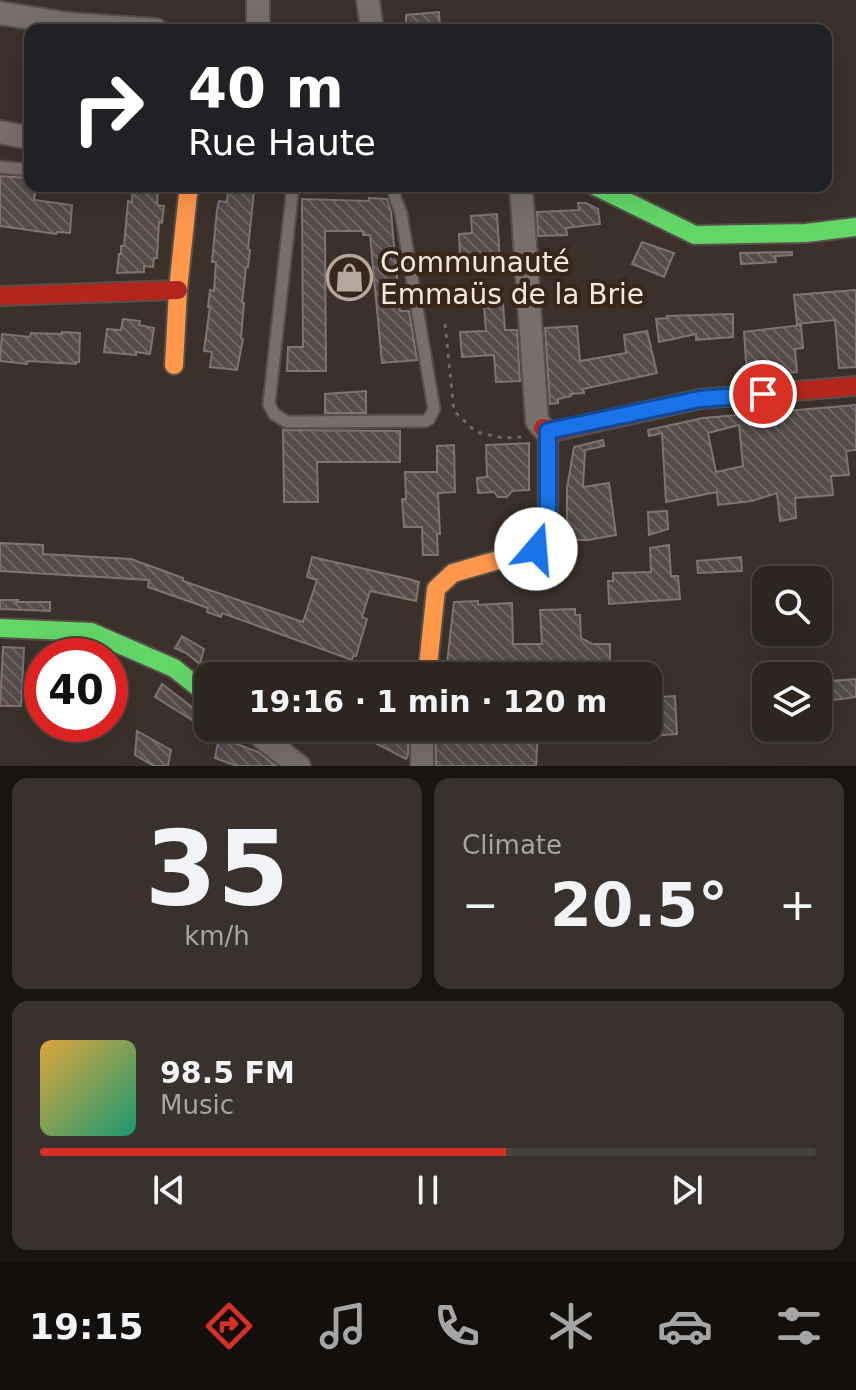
<!DOCTYPE html>
<meta charset="utf-8">
<style>
body{margin:0;font-family:"DejaVu Sans",sans-serif;background:#38312d;color:#f1f3f6;height:100vh;display:flex;flex-direction:column;font-size:30px;white-space:nowrap}
*{box-sizing:border-box;margin:0}
p{font-size:26px;color:#a6a5a5}
.icon{flex:none;width:44px;height:44px;fill:none;stroke:currentColor;stroke-width:2;stroke-linecap:round;stroke-linejoin:round}
.map{position:relative;height:766px;overflow:hidden}
.side{display:flex;flex-direction:column;gap:12px;padding:12px;background:#181412;flex:1}
.side>*{flex:none}
.guide{position:absolute;left:24px;top:24px;width:808px;height:168px;border-radius:16px;box-shadow:0 8px 32px #0002,0 0 0 2px #48423e;background:#202124;color:#fff;overflow:hidden}
.controls{position:absolute;left:752px;top:566px;display:grid;gap:16px}
.controls a{display:grid;place-items:center;width:80px;height:80px;border-radius:16px;background:#2c2520;box-shadow:0 8px 32px #0002,0 0 0 2px #48423e;font-size:40px}
.speed{position:absolute;left:24px;top:638px;display:flex;gap:16px;font-size:40px;font-weight:700;text-align:center}
.speed>*{display:grid;place-content:center;width:104px;height:104px;border-radius:50%;background:#2c2520;box-shadow:0 8px 32px #0002,0 0 0 2px #48423e;line-height:1}
.speed .limit{border:12px solid #d22;background:#fff;color:#111}
.pin{position:absolute;display:grid;place-items:center;width:68px;height:68px;color:#fff;margin:-34px;border:4px solid #fff;border-radius:50%;box-shadow:0 2px 8px #0007}
.me{position:absolute;width:88px;margin:-44px;rotate:18deg;stroke-linejoin:round;filter:drop-shadow(0 0 6px #0008)}
.turn{display:flex;align-items:center;gap:28px;height:168px;padding:0 32px;font-size:36px}
.turn .icon{width:104px;height:104px;stroke-width:2.5}
.turn b{display:block;font-size:56px;line-height:68px}
.big{font-size:60px;font-weight:700;line-height:1.1}
.side .tile{flex:1;display:flex;flex-direction:column;justify-content:center;gap:12px;min-width:0;padding:0 28px;border-radius:16px;background:#38312d}
.side .dial{align-items:center;gap:0}
.dial b{font-size:104px;line-height:1}
.song{display:flex;align-items:center;gap:24px}
.cover{width:96px;height:96px;border-radius:12px;background:linear-gradient(135deg,hsl(40 70% 55%),hsl(160 70% 35%))}
.played{height:8px;border-radius:4px;background:linear-gradient(90deg,#d93025 60%,#48423e 60%)}
.keys{display:flex;justify-content:space-around;direction:ltr}
.heat{display:flex;justify-content:space-between;align-items:center;font-size:44px;direction:ltr}
.side .tiles{flex:1;display:grid;gap:12px;grid-template-columns:1fr 1fr}
.tile:last-child{grid-column:span 2}
.trip{position:absolute;left:194px;top:662px;width:468px;height:80px;border-radius:16px;background:#2c2520;box-shadow:0 8px 32px #0002,0 0 0 2px #48423e;font-weight:700;line-height:80px;text-align:center}
.dock{display:flex;height:128px;justify-content:space-around;align-items:center;background:#120f0d;color:#a6a5a5}
.dock .icon{width:56px;height:56px}
.dock .current{color:#d93025}
.dock b{font-size:36px;color:#f1f3f6}
.map>svg:first-child{display:block}
</style>
<div class="map">
<svg width="856" height="766" viewBox="0 0 856 766">
<defs>
<pattern id="building-back-hatch" width="6" height="6" patternUnits="userSpaceOnUse" patternTransform="scale(2)"><rect width="6" height="6" fill="#554c4c"/><path d="M-1 5l2 2M0 0l6 6M5-1l2 2" fill="none" stroke="#6e6665"/></pattern>
</defs>
<rect width="100%" height="100%" fill="#3b312a"/>
<!-- building -->
<path fill="url(#building-back-hatch)" stroke="#7d7474" stroke-width="2" fill-rule="evenodd" d="M439 12 440 30H406V15Z
M0 176 30 178V186H36L34 200 72 205 70 233 57 232 56 234 0 226Z
M133 187 158 191 157 205 164 206 162 223 159 222 157 258H154L153 267 144 266V272L117 273 119 254H121V246H124L128 201 132 202Z
M228 189 254 191 248 249 250 250 248 267H246L243 295 242 302 244 303 241 338 243 339 237 370 210 367 212 352 204 351 210 307H208L210 290 214 291 216 262H212L217 210 219 201 227 202Z
M369 198 387 199 391 212 400 311H409L417 360 382 363 370 235H363V231H325L326 371H287L288 347H303L302 199 369 201Z
M578 203H586L598 209 600 224 566 228 567 235 538 236 537 212 579 210Z
M497 214 500 262H485V257L460 258 459 234 472 233 471 216Z
M642 242 674 253 664 277 632 264Z
M792 252V255L775 256 776 262 741 264 740 253Z
M856 290V367L839 368 835 320 797 324 794 295Z
M502 291 505 330H517L520 381 496 382 494 355 462 357 460 332 486 331 483 293Z
M733 314V337L696 340V334L659 342 656 319 668 318 667 316Z
M123 319 140 321 139 325 154 328 150 354 136 352V355L104 352 107 329 121 330Z
M801 325 803 348 795 349 797 372 747 376 744 332Z
M577 326 580 361 626 353 624 335 647 331 657 373 583 389 584 393 570 394 571 396 558 399V403L550 404 545 328Z
M62 332 80 333 79 362H76V364L28 361 27 364 0 361 2 334 30 337 31 333 62 334Z
M366 391V413H325V394Z
M856 405V450L846 451 849 475 831 476 833 495 795 498 796 518 780 521 777 493 752 501 718 505 717 492 666 502 662 433 649 436 648 430 703 418ZM739 425 743 466 716 472 708 433Z
M283 430 400 431V462H317L318 502H284Z
M603 440 604 446 585 450 583 487 609 483 616 535 588 540H564L567 528V488L574 447Z
M529 443V490L512 491 507 497H498L494 492 478 493 477 478 487 477 486 445Z
M454 445 455 492 438 493 440 534H437L438 555H423L422 527H404L402 499H406L405 472H437V446Z
M667 511 668 529 649 535 648 512Z
M0 543 43 545V554L131 559 183 578V581L303 622 317 580 307 577 312 557 409 579 419 582 416 601 370 591 362 617 367 619 356 656H353L352 660 222 613 221 617 207 612 208 608 148 587 149 580 0 571Z
M669 545 671 576H678L680 599 609 604 608 581H613V573L651 572 650 548Z
M741 557 742 571 698 573 697 561Z
M0 600H18L17 602H50V611L0 609Z
M478 601V605L512 603 513 644H542L540 610 575 609V615H580L581 638 592 644H610V663L554 666 447 663 454 602Z
M182 636 204 649 200 664 186 653 175 648Z
M3 647 24 648 21 706H0Z
M856 679V697L818 702V682Z
M162 684 196 710 208 714V730L155 697Z
M675 696 677 734 648 736V698Z
M346 728H387L408 738V755L406 759Z
M436 728H526V734L538 733 536 766H436Z
M137 731 171 750 168 766H154L135 755Z
M219 737 258 752 276 766H237L215 758Z"/>
<g fill="none" stroke-linecap="round" stroke-linejoin="round">
<defs>
<path id="lane" d="M0 167 30 170
M293 186 269 404 274 414 287 422 425 421 429 419 434 409 401 213 395 198 394 186"/>
<path id="street" d="M258 0V30
M368 0 372 30
M0 13 69 24 156 30
M0 132 30 138
M521 186 537 421 543 428
M250 728 299 766
M422 766V728"/>
<path id="fast" d="M595 186 695 235 806 233 856 227
M0 628 91 632 174 668 208 695"/>
<path id="slow" d="M174 365 178 290 188 193 192 186
M427 676 436 589 453 573 536 549 548 528V431"/>
<path id="jam" d="M0 296 178 290
M543 428 552 432 700 399 856 386"/>
</defs>
<!-- lane casing -->
<use href="#lane" stroke="#574f49" stroke-width="15"/>
<!-- street casing -->
<use href="#street" stroke="#574f49" stroke-width="26"/>
<!-- fast casing -->
<use href="#fast" stroke="#574f49" stroke-width="22"/>
<!-- slow casing -->
<use href="#slow" stroke="#574f49" stroke-width="22"/>
<!-- jam casing -->
<use href="#jam" stroke="#574f49" stroke-width="22"/>
<!-- path -->
<path stroke="#716866" stroke-width="3" stroke-dasharray="4 6" stroke-linecap="butt" d="M445 324 454 411 476 432 503 438 521 437"/>
<!-- lane -->
<use href="#lane" stroke="#776e6e" stroke-width="11"/>
<!-- street -->
<use href="#street" stroke="#776e6e" stroke-width="22"/>
<!-- fast -->
<use href="#fast" stroke="#63d668" stroke-width="18"/>
<!-- slow -->
<use href="#slow" stroke="#ff974d" stroke-width="18"/>
<!-- jam -->
<use href="#jam" stroke="#b3261e" stroke-width="18"/>
</g>
<g fill="none" stroke-linecap="round" stroke-linejoin="round">
<defs>
<path id="route" d="M536 549 548 528V431L700 399 763 394"/>
</defs>
<!-- route casing -->
<use href="#route" stroke="#114b97" stroke-width="20"/>
<!-- route -->
<use href="#route" stroke="#1a73e8" stroke-width="14"/>
</g>
<!-- icons -->
<defs>
<symbol id="shop-ring" viewBox="-11 -11 22 22"><circle r="9.5" fill="#372619" stroke="#b3a7a0" stroke-width="1.5"/><path d="M-5-2.5h2.3a2.7 3.5 0 0 1 5.4 0H5L5.5 6h-11ZM-1.5-2.5h3a1.5 2.3 0 0 0-3 0Z" fill="#b3a7a0"/></symbol>
</defs>
<g fill-rule="evenodd">
<use href="#shop-ring" x="324" y="252" width="51" height="51"/>
</g>
<g text-anchor="middle" dominant-baseline="central" stroke-width="8" stroke-linejoin="round" paint-order="stroke">
<!-- poi labels -->
<g font-size="28" fill="#f3e7df" stroke="#372619" text-anchor="start">
<text x="380" y="262">Communauté<tspan x="380" dy="32">Emmaüs de la Brie</tspan></text>
</g>
</g>
</svg>
<div class="controls">
<a><svg class="icon" aria-label="search" viewBox="0 0 24 24"><circle cx="10" cy="10" r="6"/><path d="M15 15l6 6"/></svg></a>
<a><svg class="icon" aria-label="layers" viewBox="0 0 24 24"><path d="M12 4l9 5-9 5-9-5zM3 14l9 5 9-5"/></svg></a>
</div>
<div class="speed"><div class="limit">40</div></div>
<div class="pin" style="left:763px;top:394px;background:#d93025"><svg class="icon" aria-label="arrive" viewBox="0 0 24 24"><path d="M6 21V4h12l-3 4 3 4H6"/></svg></div>
<svg class="me" style="left:536px;top:549px" viewBox="-20 -20 40 40"><circle r="19" fill="#fff"/><path d="M0-13L10 11 0 6-10 11z" fill="#1a73e8"/></svg>
<div class="trip">19:16 · 1 min · 120 m</div>
<div class="guide">
<div class="turn"><svg class="icon" aria-label="right" viewBox="0 0 24 24"><path d="M7 20v-9h11M14 6l5 5-5 5"/></svg><div><b>40 m</b>Rue Haute</div></div>
</div>
</div>
<section class="side">
<div class="tiles">
<div class="tile dial"><b>35</b><p>km/h</p></div>
<div class="tile"><p>Climate</p>
<div class="heat"><a>−</a><b class="big">20.5°</b><a>+</a></div>
</div>
<div class="tile">
<div class="song"><i class="cover"></i><div><b>98.5 FM</b><p>Music</p></div></div>
<div class="played"></div>
<div class="keys"><svg class="icon" aria-label="previous" viewBox="0 0 24 24"><path d="M18 5L8 12l10 7zM5 5v14"/></svg><svg class="icon" aria-label="pause" viewBox="0 0 24 24"><path d="M8 5v14M16 5v14"/></svg><svg class="icon" aria-label="next" viewBox="0 0 24 24"><path d="M6 5l10 7-10 7zM19 5v14"/></svg></div>
</div>
</div>
</section>
<nav class="dock">
<b>19:15</b>
<svg class="icon current" aria-label="directions" viewBox="0 0 24 24"><path d="M12 3l9 9-9 9-9-9zM9 14v-3h6M13 9l2 2-2 2"/></svg>
<svg class="icon" aria-label="music" viewBox="0 0 24 24"><path d="M9 18V5l10-2v13"/><circle cx="6" cy="18" r="3"/><circle cx="16" cy="16" r="3"/></svg>
<svg class="icon" aria-label="phone" viewBox="0 0 24 24"><path d="M5 4h4l2 5-3 2q2 4 5 5l2-3 5 2v4C11 20 4 13 5 4z"/></svg>
<svg class="icon" aria-label="climate" viewBox="0 0 24 24"><path d="M12 3v18M4 7l16 10M4 17L20 7"/></svg>
<svg class="icon" aria-label="car" viewBox="0 0 24 24"><path d="M5 17H2v-5l4-1 3-4h7l3 4 3 1v5h-3M9 17h6M6 11h13"/><circle cx="7" cy="17" r="2"/><circle cx="17" cy="17" r="2"/></svg>
<svg class="icon" aria-label="filters" viewBox="0 0 24 24"><path d="M4 7h16M4 17h16"/><circle cx="9" cy="7" r="2"/><circle cx="15" cy="17" r="2"/></svg>
</nav>
